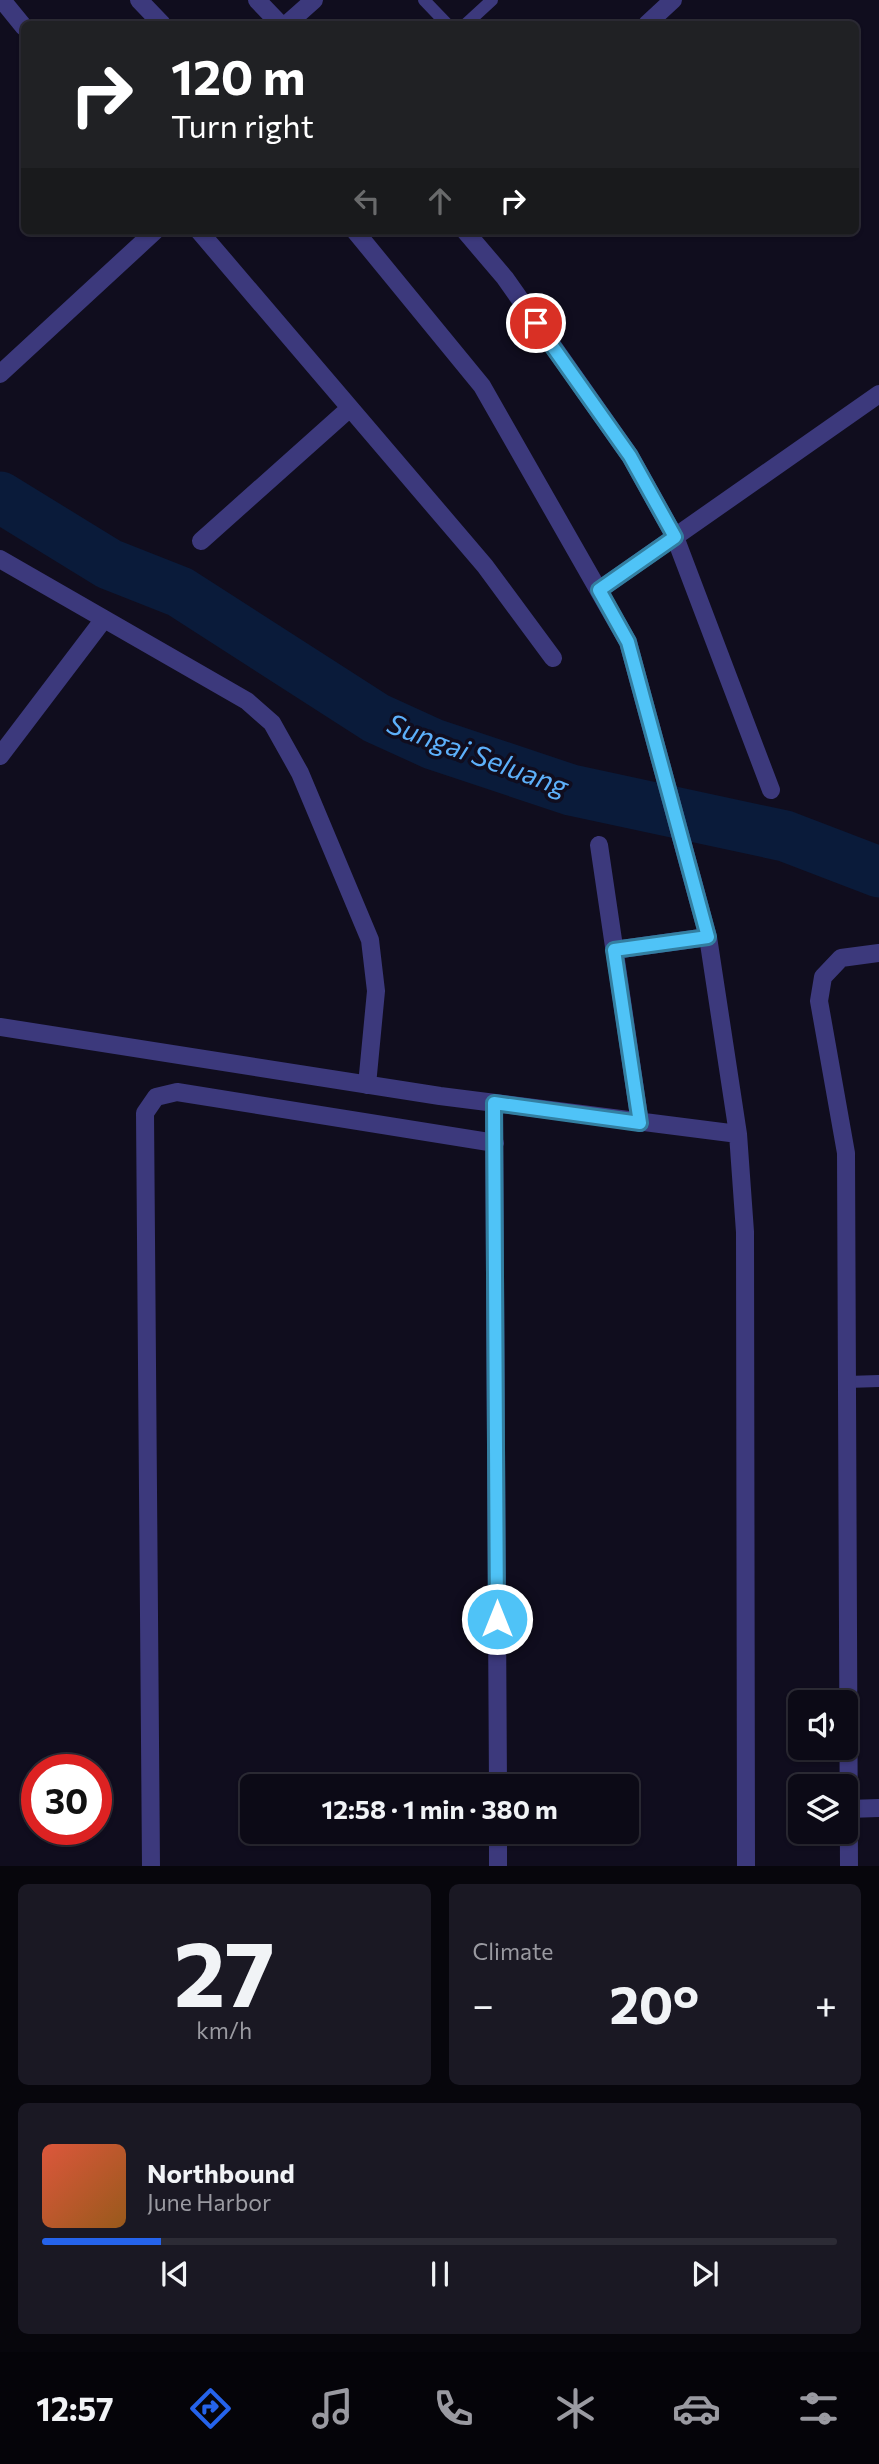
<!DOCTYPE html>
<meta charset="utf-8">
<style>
body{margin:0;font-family:Commissioner,sans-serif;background:#1a1823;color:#f1f3f6;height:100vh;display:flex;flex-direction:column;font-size:26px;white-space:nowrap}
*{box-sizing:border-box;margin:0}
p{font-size:23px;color:#9a9aa1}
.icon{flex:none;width:38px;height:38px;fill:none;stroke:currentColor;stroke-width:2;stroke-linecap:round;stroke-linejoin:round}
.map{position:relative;height:1866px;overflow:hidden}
.details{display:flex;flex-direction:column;gap:18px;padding:18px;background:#07060c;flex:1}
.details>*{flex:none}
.top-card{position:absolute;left:21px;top:21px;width:838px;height:214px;border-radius:10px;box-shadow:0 2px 5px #0004,0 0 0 2px #2c2b35;background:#202124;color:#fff;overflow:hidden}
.tools{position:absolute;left:788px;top:1690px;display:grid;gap:14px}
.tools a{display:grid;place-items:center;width:70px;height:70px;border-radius:10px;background:#0c0a16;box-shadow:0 2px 5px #0004,0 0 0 2px #2c2b35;font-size:35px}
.speed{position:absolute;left:21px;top:1754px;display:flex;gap:14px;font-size:35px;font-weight:700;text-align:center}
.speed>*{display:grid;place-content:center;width:91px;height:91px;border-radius:50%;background:#0c0a16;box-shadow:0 2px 5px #0004,0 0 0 2px #2c2b35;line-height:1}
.speed .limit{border:10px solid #d22;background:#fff;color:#111}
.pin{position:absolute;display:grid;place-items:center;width:60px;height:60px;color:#fff;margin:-30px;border:4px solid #fff;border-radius:50%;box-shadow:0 2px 7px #0007}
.me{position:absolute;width:77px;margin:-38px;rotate:0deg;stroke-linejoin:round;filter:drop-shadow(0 0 5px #0008)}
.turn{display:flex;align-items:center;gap:24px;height:147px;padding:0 35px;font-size:32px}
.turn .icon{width:91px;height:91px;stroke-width:2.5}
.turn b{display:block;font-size:49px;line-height:60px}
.lanes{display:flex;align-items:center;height:66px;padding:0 35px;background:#0003;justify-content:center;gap:35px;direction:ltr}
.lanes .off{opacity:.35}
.big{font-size:52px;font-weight:700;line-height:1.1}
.details .tile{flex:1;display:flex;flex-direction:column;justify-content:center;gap:10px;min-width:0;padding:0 24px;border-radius:10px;background:#1a1823}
.details .dial{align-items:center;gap:0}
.dial b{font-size:91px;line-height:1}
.song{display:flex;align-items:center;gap:21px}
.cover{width:84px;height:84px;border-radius:10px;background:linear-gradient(135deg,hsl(10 70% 55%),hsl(30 70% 35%))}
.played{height:7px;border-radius:4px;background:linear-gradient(90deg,#2563eb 15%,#2c2b35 15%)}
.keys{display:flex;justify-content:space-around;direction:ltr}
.heat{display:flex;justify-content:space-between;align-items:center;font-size:38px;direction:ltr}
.details .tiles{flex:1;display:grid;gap:18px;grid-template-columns:1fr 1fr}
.tile:last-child{grid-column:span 2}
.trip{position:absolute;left:240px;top:1774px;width:399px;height:70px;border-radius:10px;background:#0c0a16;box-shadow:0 2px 5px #0004,0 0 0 2px #2c2b35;font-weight:700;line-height:70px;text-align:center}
.dock{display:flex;height:112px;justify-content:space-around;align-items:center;background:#050409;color:#9a9aa1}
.dock .icon{width:49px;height:49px}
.dock .selected{color:#2563eb}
.dock b{font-size:32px;color:#f1f3f6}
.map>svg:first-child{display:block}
</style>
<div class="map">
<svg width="879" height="1866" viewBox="0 0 879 1866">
<rect width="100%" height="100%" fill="#100d1e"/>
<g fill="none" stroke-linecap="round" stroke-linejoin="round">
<!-- river -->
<path stroke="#0a1b3a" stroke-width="51" d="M0 497 109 564 180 592 376 718 433 744 571 790 785 836 879 872"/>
<!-- service -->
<path stroke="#3c397c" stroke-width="12" d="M424 0 447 24
M466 24 492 0
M847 1382 879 1381"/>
<!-- minor -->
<path stroke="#3c397c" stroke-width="18" d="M2 0 24 27
M139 0 162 24
M257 0 280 24
M287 24 314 0
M647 24 673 0
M199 231 485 566 553 658
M355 231 482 386 628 642 708 937 738 1134 745 1232 746 1866
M465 231 505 278 630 456 675 537 771 790
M0 374 155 231
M201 541 350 408
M0 559 247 701 272 723 300 773 370 940 376 991 367 1085
M599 590 879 394
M0 756 104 619
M599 845 640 1123
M614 950 708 937
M0 1027 440 1096 738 1134
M494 1103 498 1787
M848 1809 879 1808
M498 1832V1866
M151 1866 145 1113 156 1097 177 1092 495 1143
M849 1866 846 1153 819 1001 823 977 841 958 879 953"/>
</g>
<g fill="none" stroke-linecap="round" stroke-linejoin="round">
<defs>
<path id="route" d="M497 1619 494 1103 640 1123 614 950 708 937 628 642 599 590 675 537 630 456 536 323"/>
</defs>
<!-- route casing -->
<use href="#route" stroke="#337fa1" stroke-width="18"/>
<!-- route -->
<use href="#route" stroke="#4fc3f7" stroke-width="12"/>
</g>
<g text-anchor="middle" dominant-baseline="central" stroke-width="7" stroke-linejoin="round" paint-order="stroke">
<!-- water labels -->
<g font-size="28" font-style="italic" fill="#5db0fa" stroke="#100d1e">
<text transform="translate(478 754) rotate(20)">Sungai Seluang</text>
</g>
</g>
</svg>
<div class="tools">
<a><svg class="icon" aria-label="sound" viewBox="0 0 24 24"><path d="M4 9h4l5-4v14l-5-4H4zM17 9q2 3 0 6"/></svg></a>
<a><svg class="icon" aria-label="layers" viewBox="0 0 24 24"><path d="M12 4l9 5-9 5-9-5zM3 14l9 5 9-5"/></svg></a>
</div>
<div class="speed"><div class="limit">30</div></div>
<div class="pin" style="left:536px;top:323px;background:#d93025"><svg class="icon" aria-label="arrive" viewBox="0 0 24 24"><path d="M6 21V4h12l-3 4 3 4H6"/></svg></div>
<svg class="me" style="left:497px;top:1619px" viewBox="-20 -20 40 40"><circle r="17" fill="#4fc3f7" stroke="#fff" stroke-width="3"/><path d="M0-11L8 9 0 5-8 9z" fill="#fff"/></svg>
<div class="trip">12:58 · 1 min · 380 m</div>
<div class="top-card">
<div class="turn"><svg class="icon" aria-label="right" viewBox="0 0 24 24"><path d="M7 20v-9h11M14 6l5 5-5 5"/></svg><div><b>120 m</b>Turn right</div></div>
<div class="lanes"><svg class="icon off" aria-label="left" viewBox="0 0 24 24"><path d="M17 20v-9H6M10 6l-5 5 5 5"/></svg><svg class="icon off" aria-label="ahead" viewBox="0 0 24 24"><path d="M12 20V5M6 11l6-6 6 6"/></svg><svg class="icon" aria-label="right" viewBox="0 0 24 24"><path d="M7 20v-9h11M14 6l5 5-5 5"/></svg></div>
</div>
</div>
<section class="details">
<div class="tiles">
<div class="tile dial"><b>27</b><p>km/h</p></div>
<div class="tile"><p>Climate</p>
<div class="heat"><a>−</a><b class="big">20°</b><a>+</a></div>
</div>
<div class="tile">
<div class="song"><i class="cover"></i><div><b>Northbound</b><p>June Harbor</p></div></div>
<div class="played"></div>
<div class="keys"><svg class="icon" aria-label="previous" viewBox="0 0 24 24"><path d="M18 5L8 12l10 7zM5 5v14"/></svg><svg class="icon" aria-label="pause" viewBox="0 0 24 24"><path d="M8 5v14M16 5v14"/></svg><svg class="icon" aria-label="next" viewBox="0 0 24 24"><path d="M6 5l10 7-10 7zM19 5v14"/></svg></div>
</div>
</div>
</section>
<nav class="dock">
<b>12:57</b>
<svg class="icon selected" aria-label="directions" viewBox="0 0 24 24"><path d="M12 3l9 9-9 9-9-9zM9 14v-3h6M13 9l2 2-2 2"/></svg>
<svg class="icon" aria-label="music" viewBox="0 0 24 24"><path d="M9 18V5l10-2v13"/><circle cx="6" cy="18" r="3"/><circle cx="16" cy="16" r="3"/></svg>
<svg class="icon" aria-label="phone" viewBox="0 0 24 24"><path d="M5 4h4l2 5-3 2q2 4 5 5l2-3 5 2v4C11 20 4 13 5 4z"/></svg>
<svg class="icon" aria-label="climate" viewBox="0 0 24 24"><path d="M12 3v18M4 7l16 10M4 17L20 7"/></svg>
<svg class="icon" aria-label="car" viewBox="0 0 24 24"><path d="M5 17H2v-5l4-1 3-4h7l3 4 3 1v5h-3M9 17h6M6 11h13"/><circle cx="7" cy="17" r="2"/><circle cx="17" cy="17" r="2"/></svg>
<svg class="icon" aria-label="filters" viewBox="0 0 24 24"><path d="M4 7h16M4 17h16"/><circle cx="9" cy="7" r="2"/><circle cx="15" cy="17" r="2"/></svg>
</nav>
